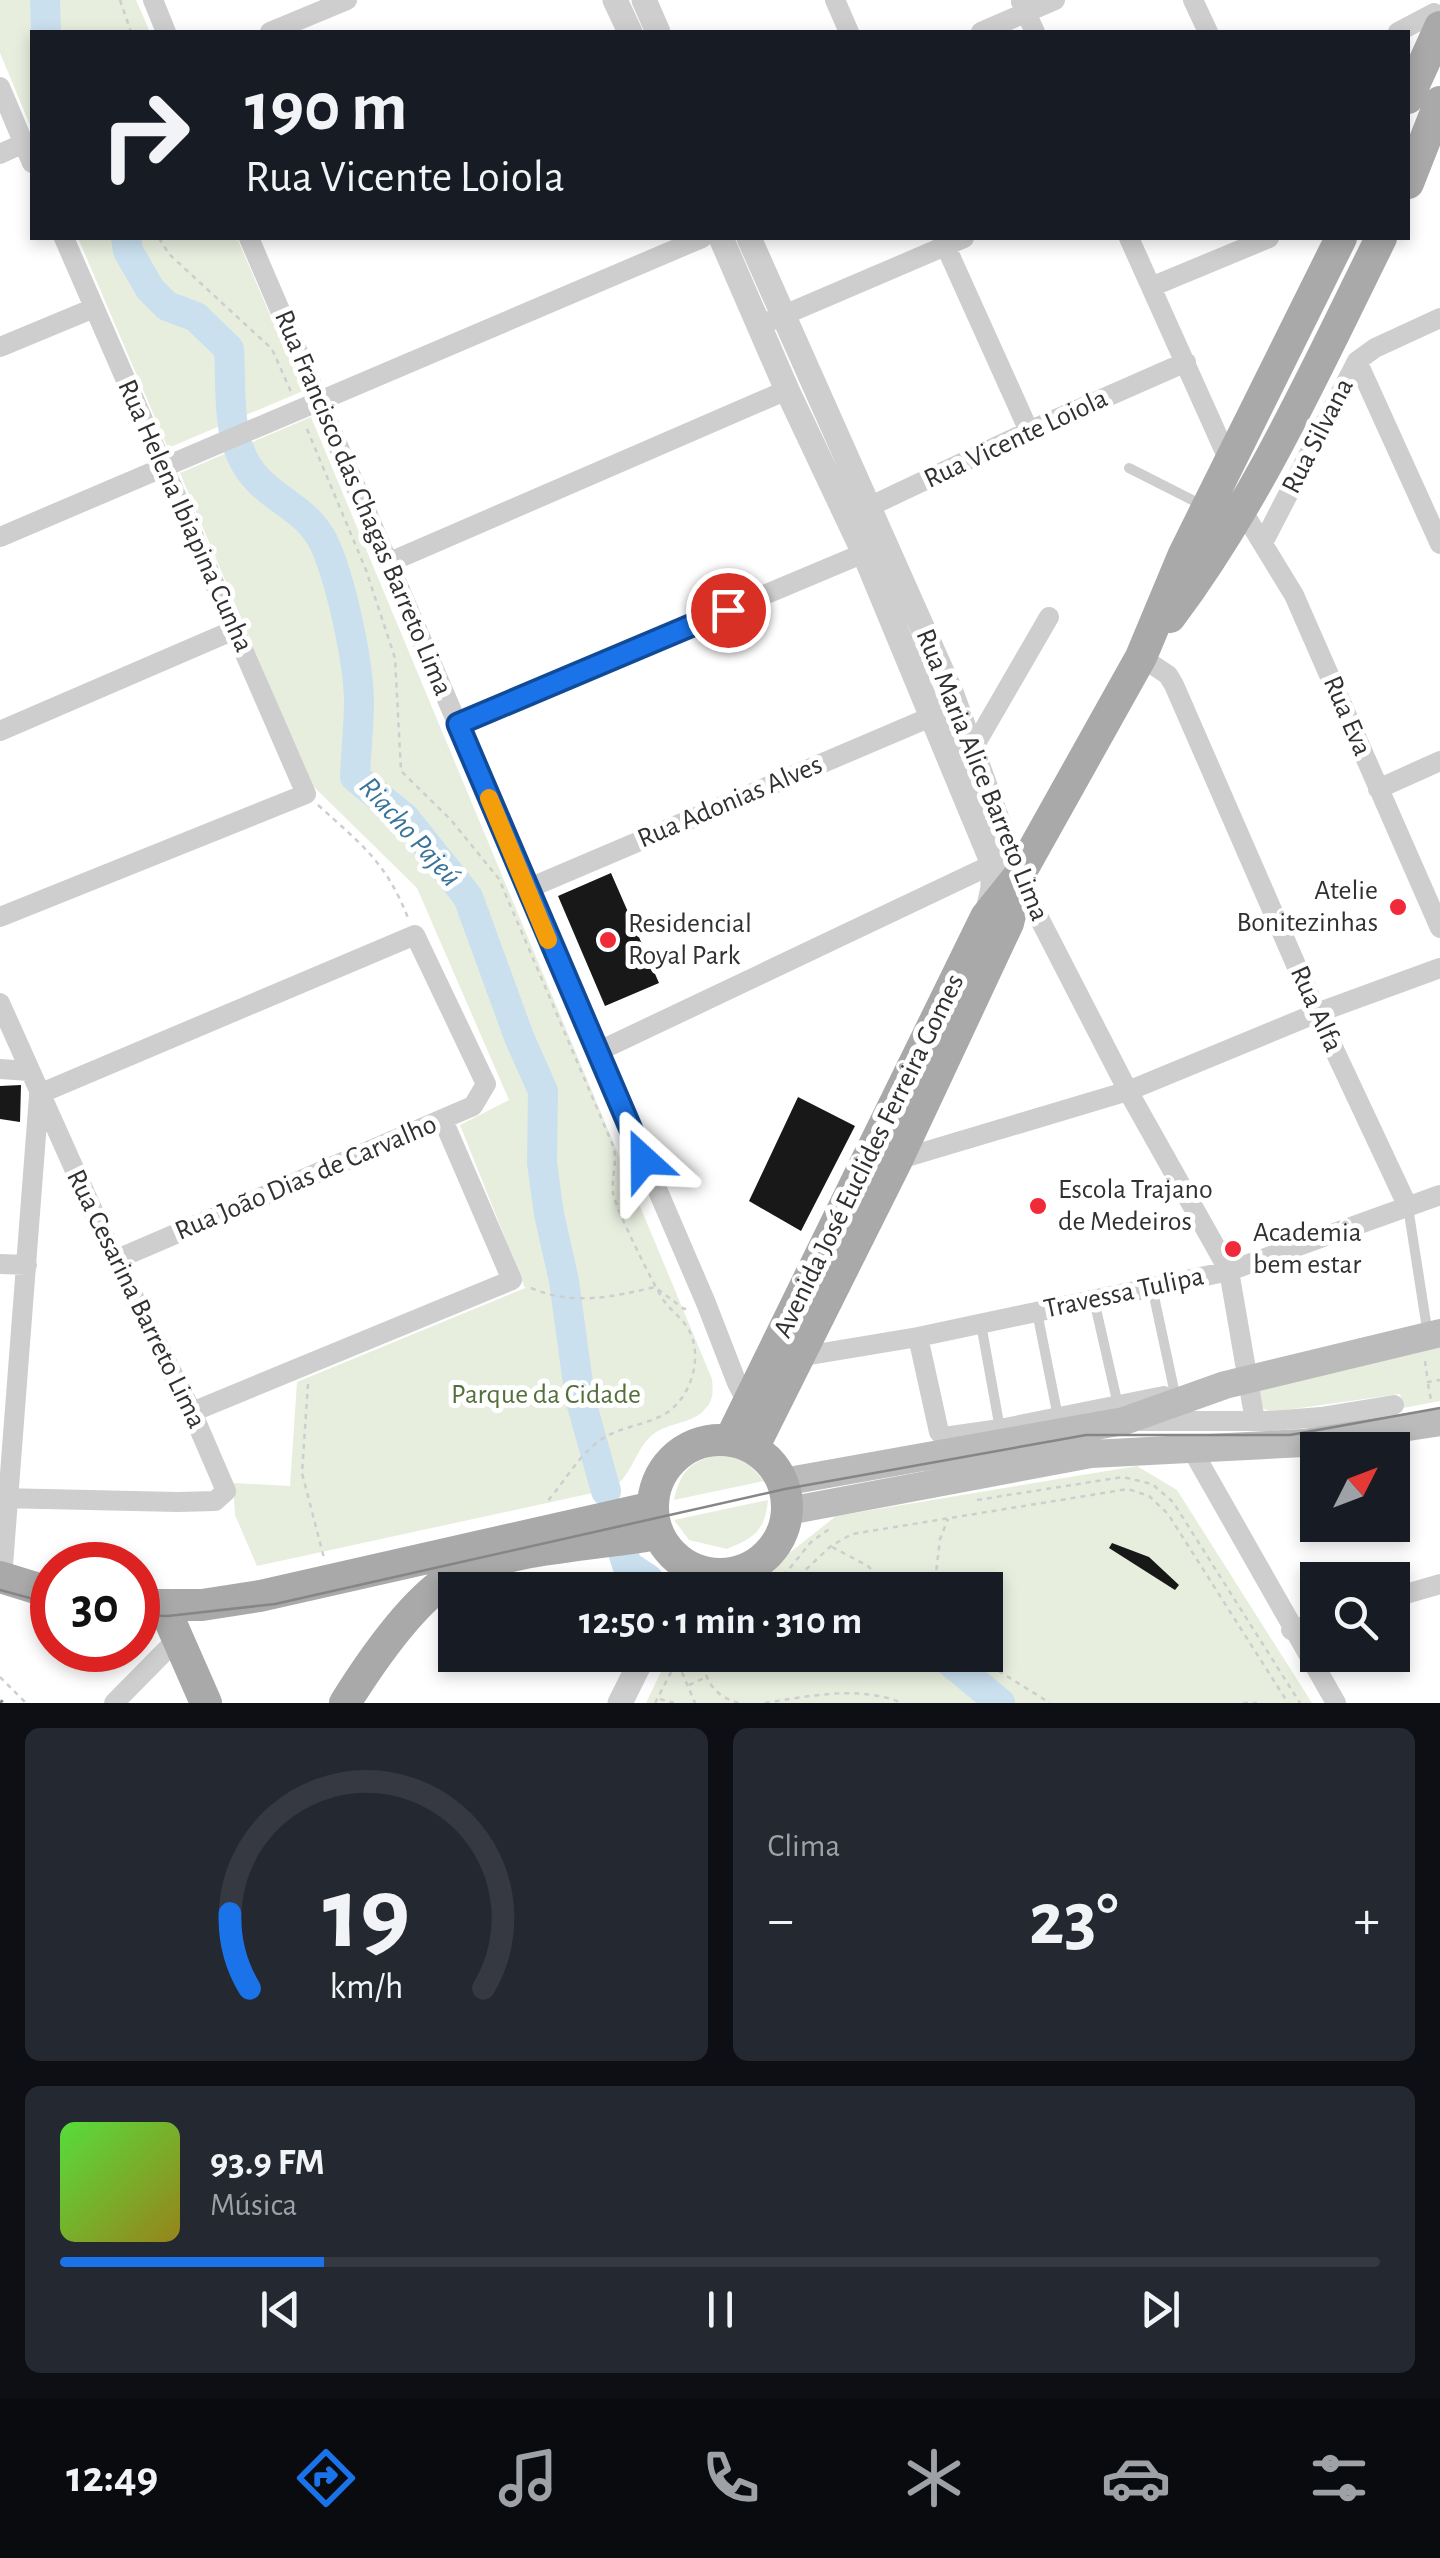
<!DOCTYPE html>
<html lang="pt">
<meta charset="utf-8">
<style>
body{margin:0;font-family:"Alegreya Sans",sans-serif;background:#242831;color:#f1f3f6;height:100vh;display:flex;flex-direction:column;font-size:38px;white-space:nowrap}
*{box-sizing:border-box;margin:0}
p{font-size:32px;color:#9ea1a6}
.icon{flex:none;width:55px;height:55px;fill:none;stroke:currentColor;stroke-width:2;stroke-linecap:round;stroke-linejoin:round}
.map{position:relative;height:1703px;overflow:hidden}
.side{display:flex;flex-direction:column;gap:25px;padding:25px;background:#0d0f14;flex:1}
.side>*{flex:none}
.top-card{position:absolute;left:30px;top:30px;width:1380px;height:210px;border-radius:0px;box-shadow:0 5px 15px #0003;background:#171b24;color:#f1f3f6;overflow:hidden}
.needle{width:65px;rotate:48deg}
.controls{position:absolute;left:1300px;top:1432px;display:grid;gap:20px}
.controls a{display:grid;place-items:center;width:110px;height:110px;border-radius:0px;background:#171b24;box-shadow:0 5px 15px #0003;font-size:50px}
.speed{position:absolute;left:30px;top:1542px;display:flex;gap:20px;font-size:50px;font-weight:700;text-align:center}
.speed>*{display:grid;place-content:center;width:130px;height:130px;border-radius:50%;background:#171b24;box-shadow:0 5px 15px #0003;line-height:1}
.speed .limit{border:15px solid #d22;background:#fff;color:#111}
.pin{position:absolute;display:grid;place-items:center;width:85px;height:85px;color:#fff;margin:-42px;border:5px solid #fff;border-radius:50%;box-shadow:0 2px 10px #0007}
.me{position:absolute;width:110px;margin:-55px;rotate:336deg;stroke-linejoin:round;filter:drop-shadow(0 0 8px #0008)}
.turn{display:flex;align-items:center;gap:35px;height:210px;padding:0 50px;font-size:45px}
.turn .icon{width:130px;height:130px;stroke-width:2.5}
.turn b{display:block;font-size:70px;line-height:85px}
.big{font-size:75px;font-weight:700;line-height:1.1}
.side .card{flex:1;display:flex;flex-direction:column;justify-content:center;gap:15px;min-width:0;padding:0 35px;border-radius:15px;background:#242831}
.side .dial{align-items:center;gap:0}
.dial svg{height:260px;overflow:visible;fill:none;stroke:#363941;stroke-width:7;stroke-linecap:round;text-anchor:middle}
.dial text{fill:#f1f3f6;stroke:none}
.song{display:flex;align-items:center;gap:30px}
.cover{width:120px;height:120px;border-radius:15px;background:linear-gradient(135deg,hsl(110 70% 55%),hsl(50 70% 35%))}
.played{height:10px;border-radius:5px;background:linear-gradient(90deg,#1a73e8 20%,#363941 20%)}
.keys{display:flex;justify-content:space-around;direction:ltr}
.heat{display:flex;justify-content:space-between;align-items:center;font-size:55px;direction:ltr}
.side .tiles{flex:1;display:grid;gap:25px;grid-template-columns:1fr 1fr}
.card:last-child{grid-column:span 2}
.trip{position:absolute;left:438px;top:1572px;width:565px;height:100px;border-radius:0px;background:#171b24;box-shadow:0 5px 15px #0003;font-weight:700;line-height:100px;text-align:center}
.tabs{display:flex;height:160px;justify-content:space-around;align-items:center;background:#090b0e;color:#9ea1a6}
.tabs .icon{width:70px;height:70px}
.tabs .selected{color:#1a73e8}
.tabs b{font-size:45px;color:#f1f3f6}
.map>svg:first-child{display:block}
</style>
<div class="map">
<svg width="1440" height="1703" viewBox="0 0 1440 1703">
<rect width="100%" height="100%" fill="#fff"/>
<!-- green -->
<path fill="#e7eede" d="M0 0H136L150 32H32V130L0 53Z
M78 238H237L303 391 168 448Z
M311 417 712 1379C713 1390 714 1400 705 1409 691 1426 665 1421 649 1438 634 1454 631 1477 611 1489L257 1566 235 1515 233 1483 290 1486 297 1382 525 1288 460 1125 509 1100 417 888 311 784 180 473Z
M1440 1338V1401L1403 1408 1400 1394 1271 1412 1262 1408 1256 1380Z
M728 1454 745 1460 764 1481 674 1500C681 1466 696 1458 728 1454Z
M1137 1466 1177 1490 1312 1703H646L669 1655H985V1590H711L753 1582 836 1516Z
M768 1500C765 1531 755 1537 727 1549L689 1540 674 1520Z"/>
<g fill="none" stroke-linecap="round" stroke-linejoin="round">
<!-- river -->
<path stroke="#cae0ef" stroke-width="30" d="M45 0 46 32
M126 238 128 251 150 289 167 306 196 317 229 349C232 393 224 445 258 480 280 503 308 511 324 543 341 580 358 660 359 700 359 725 356 751 355 777L405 818 468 897 519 1037 543 1091 542 1163 549 1214 564 1281 580 1398 606 1491
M622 1549 627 1565 648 1579
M942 1655 1000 1703"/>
</g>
<!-- building -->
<path fill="#181818" d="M611 873 659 983 605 1006 558 896Z
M21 1085 20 1122 0 1119V1086Z
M798 1097 855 1126 801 1231 749 1201Z
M1112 1543 1149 1557 1179 1585 1175 1590 1109 1548Z"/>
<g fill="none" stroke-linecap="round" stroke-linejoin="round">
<!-- path -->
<path stroke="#cecece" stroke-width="2.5" stroke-dasharray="5 5" stroke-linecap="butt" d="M120 0 131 32
M159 238 169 254 272 349 292 394
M307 429 366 570 395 658 401 771 451 820 499 879 614 1148C617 1164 611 1182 613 1193 616 1210 652 1281 662 1298 669 1309 680 1316 687 1327 702 1350 695 1385 676 1405 658 1424 629 1424 607 1436 579 1452 566 1481 545 1504
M318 805C362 845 386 862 408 918
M531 1288C573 1306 612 1297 655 1287L684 1309 688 1308
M1425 1361 1428 1382 1440 1380
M308 1384 302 1473 324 1558
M1428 1384 1431 1400
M977 1500 1123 1477 1152 1484 1173 1502 1300 1703
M832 1547 868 1566 890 1590
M757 1590 785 1574 811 1542 832 1527
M784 1590 831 1546 852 1534 1128 1489 1149 1496 1168 1514 1288 1703
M934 1590 940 1539 948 1519
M704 1655C702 1679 715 1697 739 1703
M973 1655 1050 1703
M678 1663 695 1703
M0 1677 26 1703
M689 1685 704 1678
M660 1699 674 1703
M655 1703 680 1655
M765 1703C810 1696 859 1685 902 1703
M1243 1703H1257"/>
<!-- service -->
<path stroke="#cecece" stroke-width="10" d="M1129 468 1204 506
M1408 1207 1428 1335
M1152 1287 1175 1394
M1094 1300 1118 1405
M1037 1312 1058 1417
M981 1324 1000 1429"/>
<!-- minor -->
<path stroke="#cecece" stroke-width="20" d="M153 0 166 32
M835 0 849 32
M1193 0 1208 32
M1021 2 1035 32
M270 32 347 0
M981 32 1055 0
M1398 32 1434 13
M0 87 32 163
M0 154 24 143
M249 238 706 1303 737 1383 751 1410
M942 238 1029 431
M1129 238 1229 461
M1151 287 1269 238
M770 321 964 238
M0 347 94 308
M1357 361 1440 544
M1242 510 1294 595 1440 928
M858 512 1029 431 1186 362
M0 537 702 238
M1264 541 1357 361 1375 348 1440 318
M390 562 787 390
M1141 657 1168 675 1174 685 1317 1013 1408 1207
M458 724 864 553
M0 731 234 630
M972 750 1049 617
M1378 789 1440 761
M1018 877 1128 1091 1229 1271 1255 1421
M527 889 933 716
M0 917 306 794 64 238
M0 1003 115 1260 192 1412 226 1491 215 1501 178 1502 0 1498
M597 1052 993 864
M0 1069 29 1071
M39 1094 415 935 486 1084 473 1106 115 1260
M897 1160 1128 1091 1317 1013 1440 968
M0 1264 27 1265
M918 1337 939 1432 944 1437 1000 1429 1164 1396
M798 1357 918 1337 1229 1271 1440 1195
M192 1412 512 1280 443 1120
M1141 1421H1270L1321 1417 1394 1405
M1191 1448 1336 1703
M2 1578 39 1096
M1392 1598 1440 1584
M1291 1630 1318 1622
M114 1703 178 1638"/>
<!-- tertiary -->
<path stroke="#cecece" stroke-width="25" d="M615 0 630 32
M644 0 658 32
M721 238 787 390 864 553 993 864V888L987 915
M749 238 951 692 1018 877
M678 1590 690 1568
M620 1703 644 1655"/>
<!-- secondary -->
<path stroke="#bbb" stroke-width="28" d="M783 1482 1124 1421 1225 1385 1440 1333
M788 1511 1091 1454 1304 1443 1440 1422"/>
<!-- primary -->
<path stroke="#a9a9a9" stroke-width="32" d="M1408 98 1440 27
M1408 183 1440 102
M1170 617C1257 501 1317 367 1381 238
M653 1507a67 67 0 1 1 134 0a67 67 0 1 1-134 0Z
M730 1440 986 917 1018 877 1141 657 1184 554 1341 238
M753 1448 897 1160 1008 923 1011 911
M0 1577 52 1593
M138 1605H202L260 1596 653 1507
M163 1605 206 1703
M345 1703C370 1663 413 1599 455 1575 499 1549 604 1544 658 1534"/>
<!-- tram -->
<path stroke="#868686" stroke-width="2.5" d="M0 1590 52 1604
M138 1615 168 1616 275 1604 785 1489 1086 1435H1290L1440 1408"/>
<!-- rail -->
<path stroke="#868686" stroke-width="5" stroke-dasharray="10 8" stroke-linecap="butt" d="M0 1701 2 1703"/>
</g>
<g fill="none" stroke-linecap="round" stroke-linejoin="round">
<defs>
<path id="route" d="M644 1160 458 724 728 610"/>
</defs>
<!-- route casing -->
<use href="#route" stroke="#114b97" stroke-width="25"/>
<!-- route -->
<use href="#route" stroke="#1a73e8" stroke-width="18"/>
<!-- slow -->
<path stroke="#f59e0b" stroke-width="18" d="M489 798 548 940"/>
</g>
<!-- markers -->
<g fill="#f02a39" stroke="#fff" stroke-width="4">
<circle cx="1398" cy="907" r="10"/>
<circle cx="608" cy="940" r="10"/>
<circle cx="1038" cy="1206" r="10"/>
<circle cx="1233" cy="1249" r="10"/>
</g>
<g text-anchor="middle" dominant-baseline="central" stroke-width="10" stroke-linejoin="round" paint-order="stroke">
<!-- street labels -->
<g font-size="28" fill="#313131" stroke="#fff">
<text transform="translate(1318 436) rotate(-63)">Rua Silvana</text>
<text transform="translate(1016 439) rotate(-25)">Rua Vicente Loiola</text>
<text transform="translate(363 503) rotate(67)">Rua Francisco das Chagas Barreto Lima</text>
<text transform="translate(185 516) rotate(66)">Rua Helena Ibiapina Cunha</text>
<text transform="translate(1347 716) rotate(67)">Rua Eva</text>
<text transform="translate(982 775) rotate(68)">Rua Maria Alice Barreto Lima</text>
<text transform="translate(730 802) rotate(-23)">Rua Adonias Alves</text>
<text transform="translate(1316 1009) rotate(66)">Rua Alfa</text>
<text transform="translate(869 1156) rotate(-64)">Avenida José Euclides Ferreira Gomes</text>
<text transform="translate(306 1178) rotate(-23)">Rua João Dias de Carvalho</text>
<text transform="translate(1124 1293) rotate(-12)">Travessa Tulipa</text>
<text transform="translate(136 1299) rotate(64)">Rua Cesarina Barreto Lima</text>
</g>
<!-- poi labels -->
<g font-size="28" fill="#313131" stroke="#fff" text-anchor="start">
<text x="1378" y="891" text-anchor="end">Atelie<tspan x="1378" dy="32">Bonitezinhas</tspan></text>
<text x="628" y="924">Residencial<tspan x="628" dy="32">Royal Park</tspan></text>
<text x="1058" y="1190">Escola Trajano<tspan x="1058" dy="32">de Medeiros</tspan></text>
<text x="1253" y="1233">Academia<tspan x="1253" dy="32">bem estar</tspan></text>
</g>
<!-- park labels -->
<g font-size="28" fill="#54703a" stroke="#fff">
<text x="546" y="1395">Parque da Cidade</text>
</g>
<!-- water labels -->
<g font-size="30" font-style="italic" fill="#397499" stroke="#fff">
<text transform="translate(410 832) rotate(48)">Riacho Pajeú</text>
</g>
</g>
</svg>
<div class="controls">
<a><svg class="needle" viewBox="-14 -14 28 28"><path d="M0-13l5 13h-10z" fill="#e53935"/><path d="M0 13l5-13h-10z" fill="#9ea1a6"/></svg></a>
<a><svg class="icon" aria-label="search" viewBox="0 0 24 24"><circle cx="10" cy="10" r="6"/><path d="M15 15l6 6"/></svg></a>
</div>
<div class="speed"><div class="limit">30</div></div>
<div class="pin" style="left:728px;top:610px;background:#d93025"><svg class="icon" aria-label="arrive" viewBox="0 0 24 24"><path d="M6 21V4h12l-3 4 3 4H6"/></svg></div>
<svg class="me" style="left:644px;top:1160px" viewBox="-20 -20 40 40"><path d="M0-17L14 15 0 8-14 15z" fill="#1a73e8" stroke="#fff" stroke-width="4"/></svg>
<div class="trip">12:50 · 1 min · 310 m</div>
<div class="top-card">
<div class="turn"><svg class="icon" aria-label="right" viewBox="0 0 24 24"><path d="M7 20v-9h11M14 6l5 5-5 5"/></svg><div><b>190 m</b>Rua Vicente Loiola</div></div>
</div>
</div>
<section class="side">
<div class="tiles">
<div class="card dial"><svg viewBox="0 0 100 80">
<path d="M14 69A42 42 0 1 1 86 69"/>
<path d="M14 69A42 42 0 0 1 8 46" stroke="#1a73e8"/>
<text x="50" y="56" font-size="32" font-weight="700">19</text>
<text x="50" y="72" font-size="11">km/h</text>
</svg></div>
<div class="card"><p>Clima</p>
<div class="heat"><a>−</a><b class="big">23°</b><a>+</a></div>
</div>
<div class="card">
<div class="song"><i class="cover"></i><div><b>93.9 FM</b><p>Música</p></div></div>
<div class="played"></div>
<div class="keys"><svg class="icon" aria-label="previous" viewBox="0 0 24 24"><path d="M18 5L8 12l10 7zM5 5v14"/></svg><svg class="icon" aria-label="pause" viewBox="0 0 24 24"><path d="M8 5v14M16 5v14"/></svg><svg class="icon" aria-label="next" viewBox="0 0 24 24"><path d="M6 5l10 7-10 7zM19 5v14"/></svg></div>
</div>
</div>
</section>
<nav class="tabs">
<b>12:49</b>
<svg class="icon selected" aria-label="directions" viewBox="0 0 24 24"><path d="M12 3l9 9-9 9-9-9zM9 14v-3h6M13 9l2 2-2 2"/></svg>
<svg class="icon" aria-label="music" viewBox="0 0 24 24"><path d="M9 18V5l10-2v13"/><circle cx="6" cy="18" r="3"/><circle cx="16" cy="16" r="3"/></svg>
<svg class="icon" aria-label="phone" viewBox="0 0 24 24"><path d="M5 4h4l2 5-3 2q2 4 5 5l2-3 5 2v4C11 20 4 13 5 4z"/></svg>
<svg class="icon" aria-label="climate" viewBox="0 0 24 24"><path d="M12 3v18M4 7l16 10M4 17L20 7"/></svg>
<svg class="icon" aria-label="car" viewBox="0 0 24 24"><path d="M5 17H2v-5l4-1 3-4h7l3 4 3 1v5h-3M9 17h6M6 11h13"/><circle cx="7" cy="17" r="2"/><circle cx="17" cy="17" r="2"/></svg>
<svg class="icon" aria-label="filters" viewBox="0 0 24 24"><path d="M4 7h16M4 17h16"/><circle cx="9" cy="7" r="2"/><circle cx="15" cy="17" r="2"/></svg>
</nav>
